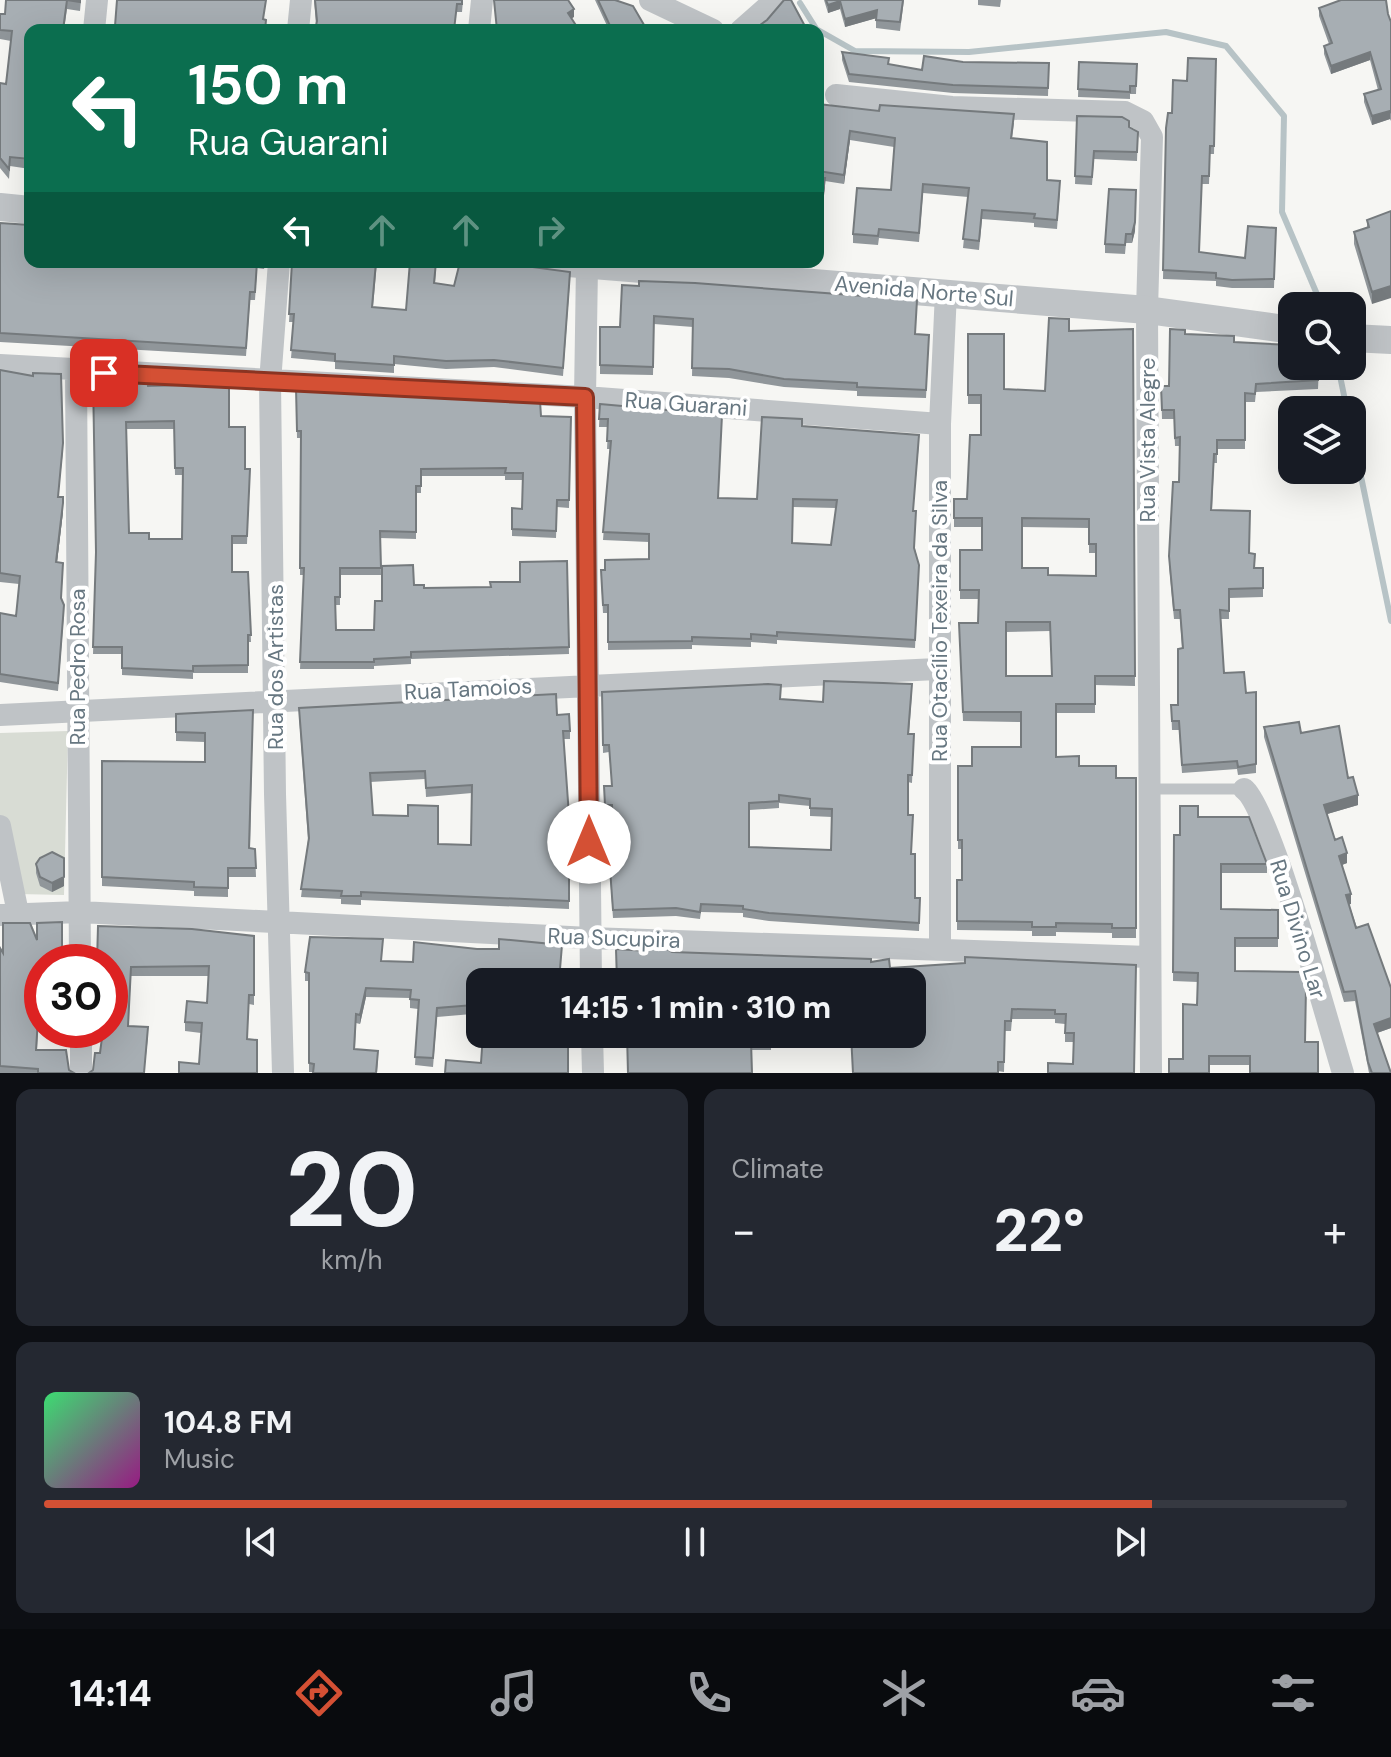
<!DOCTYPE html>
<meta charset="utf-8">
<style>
body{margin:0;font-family:"DM Sans",sans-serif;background:#242831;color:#f1f3f6;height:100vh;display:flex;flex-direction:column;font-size:30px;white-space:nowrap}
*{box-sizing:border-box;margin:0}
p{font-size:26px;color:#9ea1a6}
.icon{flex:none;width:44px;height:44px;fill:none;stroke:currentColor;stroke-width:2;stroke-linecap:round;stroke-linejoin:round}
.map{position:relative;height:1073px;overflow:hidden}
.drawer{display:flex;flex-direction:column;gap:16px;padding:16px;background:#0d0f14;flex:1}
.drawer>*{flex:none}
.top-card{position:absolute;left:24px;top:24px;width:800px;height:244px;border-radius:16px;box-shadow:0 8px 32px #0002;background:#0b6e4f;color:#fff;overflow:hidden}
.buttons{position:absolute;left:1278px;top:292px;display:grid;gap:16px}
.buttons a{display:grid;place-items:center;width:88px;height:88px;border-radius:16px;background:#171b24;box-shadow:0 8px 32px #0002;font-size:40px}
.speed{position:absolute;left:24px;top:944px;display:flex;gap:16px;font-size:40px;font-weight:700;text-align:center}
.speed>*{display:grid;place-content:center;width:104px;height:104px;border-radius:50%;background:#171b24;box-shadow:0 8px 32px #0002;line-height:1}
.speed .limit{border:12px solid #d22;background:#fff;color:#111}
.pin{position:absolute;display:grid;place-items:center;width:68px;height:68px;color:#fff;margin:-34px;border-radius:16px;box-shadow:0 4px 12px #0006}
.me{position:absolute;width:88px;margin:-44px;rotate:0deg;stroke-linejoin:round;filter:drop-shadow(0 0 6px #0008)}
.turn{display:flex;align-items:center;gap:28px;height:168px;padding:0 32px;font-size:36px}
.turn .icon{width:104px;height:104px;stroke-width:2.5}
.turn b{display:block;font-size:56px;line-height:68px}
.lanes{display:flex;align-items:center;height:76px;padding:0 32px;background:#0003;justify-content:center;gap:40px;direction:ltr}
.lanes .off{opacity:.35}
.big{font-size:60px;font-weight:800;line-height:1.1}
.drawer .tile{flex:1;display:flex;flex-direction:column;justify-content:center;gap:12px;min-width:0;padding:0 28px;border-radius:16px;background:#242831}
.drawer .dial{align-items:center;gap:0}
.dial b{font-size:104px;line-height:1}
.song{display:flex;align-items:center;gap:24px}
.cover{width:96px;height:96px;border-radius:12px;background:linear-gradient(135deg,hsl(140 70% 55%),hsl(310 70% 35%))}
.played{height:8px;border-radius:4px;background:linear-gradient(90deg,#d45034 85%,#363941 85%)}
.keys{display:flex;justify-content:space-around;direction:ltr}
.heat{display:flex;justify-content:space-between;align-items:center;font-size:44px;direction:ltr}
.drawer .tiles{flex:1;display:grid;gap:16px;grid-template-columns:1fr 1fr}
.tile:last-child{grid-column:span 2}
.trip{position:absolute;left:466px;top:968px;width:460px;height:80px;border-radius:16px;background:#171b24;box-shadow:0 8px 32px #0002;font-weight:800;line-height:80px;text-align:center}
.menu{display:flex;height:128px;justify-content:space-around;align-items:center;background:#090b0e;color:#9ea1a6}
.menu .icon{width:56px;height:56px}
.menu .on{color:#d45034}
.menu b{font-size:36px;color:#f1f3f6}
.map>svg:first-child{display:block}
</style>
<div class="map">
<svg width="1391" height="1073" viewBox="0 0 1391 1073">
<rect width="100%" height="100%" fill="#f6f6f3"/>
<!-- green -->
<path fill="#d8dcd4" d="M68 731 64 895 18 894 0 816V733Z"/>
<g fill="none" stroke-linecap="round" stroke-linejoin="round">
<!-- stream -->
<path stroke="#b7c3c6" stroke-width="6" d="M800 3 817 30
M818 30 855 51 969 52 1166 32 1226 46 1284 116 1282 212 1322 306
M1338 366 1347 410
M1352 433 1391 621"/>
<!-- service -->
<path stroke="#bfc3c6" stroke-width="11" d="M1152 789H1244"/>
<!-- minor -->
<path stroke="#bfc3c6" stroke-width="22" d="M650 0 713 30
M94 30 97 0
M298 30 301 0
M479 30 482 0
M741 30 775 0
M836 95 952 107 1125 112 1143 121 1152 137 1147 310 1151 1073
M279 262 270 382 275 794 283 1073
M587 265 585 397 591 982
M0 365 585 397 940 424
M76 371 80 962
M0 715 937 669
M1244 789C1270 808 1329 1028 1343 1073
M0 826 18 913
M0 915 80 912 589 938 1149 957
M940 949V424L946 292
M81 1030V1073
M592 1034 593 1073"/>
<!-- tertiary -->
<path stroke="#bfc3c6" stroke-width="28" d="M0 207 30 210
M556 262 1147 310 1292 330
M1352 338 1391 340"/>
</g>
<!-- wall -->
<path fill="#90969a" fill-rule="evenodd" d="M6 0H81L80 11 67 9 64 30H30V169L10 166 9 179 0 168V83L6 84 11 41 0 39V14H5Z
M314 0H463L462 12H457L316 24Z
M595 0H615L647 30H609Z
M824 0H904L900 31 876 28V18L845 27 840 9 828 13Z
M978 0H1001L1000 7 978 5Z
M1319 8 1388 14 1391 22V121L1390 119 1372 125 1364 102V94L1378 90 1370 60 1331 74 1324 54V46L1329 44 1319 16Z
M842 52 889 64 922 70 963 62 1049 63 1048 96 953 93 849 82 842 60Z
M1216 59 1214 154H1210L1209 184H1202L1199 252 1245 258 1276 228 1274 288H1232L1216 286V281L1163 279 1166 128 1187 81Z
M1079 62 1137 64 1136 94H1130V99L1078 97Z
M818 104 879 111 1014 123 1012 139 1047 180 1060 190 1057 229 1034 227V223L982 219 979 250 963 248 968 197 923 193 919 242 879 238 878 245 853 243V234L891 190 894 147 850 140 844 184 825 181 818 240V168L820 147H818Z
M1077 116 1129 127 1138 132 1137 161 1094 159 1092 185 1075 184Z
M1136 190 1135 231 1132 243H1126L1125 254 1105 253V244Z
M1391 211 1372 304 1354 244V232L1367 228V220Z
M0 223 30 262H266L264 269 257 268 255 300H250L246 356 0 342Z
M291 262H377L373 307 406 310 436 270 435 283 454 286 570 280 563 376 494 367 446 369 394 364V373L335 369V362L291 358 294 322H289L292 270Z
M622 285 915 334 929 335 926 398 857 396V391L784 387 729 378 692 376 693 327 654 324 653 375 600 374V327H620Z
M1133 329 1135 686 1095 685V713H1056V757L1116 778H1136V938H1112V933L1056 932V936H1032V931L957 930V880H962V849H958V766H972L1021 747V722L963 721 959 623H978V599H960V550H982V527H954V499H967L981 435V404H968V334L1004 389 1045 391 1069 331ZM1022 527 1089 528V553H1096V576L1048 575 1022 568ZM1050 631 1052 676H1006V632Z
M1185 334 1291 353 1319 366 1318 389 1256 392 1255 402H1245V449H1217V463H1214L1212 510 1250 553 1255 568H1263V597L1229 598V619H1221L1224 673 1246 693 1256 692V773L1238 775 1237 769 1182 773 1179 730H1172L1171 705H1178L1182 648 1180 619H1174L1169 565 1173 482H1179V446H1175L1174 419H1162L1161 386H1169Z
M0 370 63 451 58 497 63 512 57 562 63 572 61 599 64 613 58 691 0 682V613L16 616 19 584 0 582Z
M93 378 148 386 229 427 245 469H250L247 544H232V572H248L251 642H248V673H193V679L122 675V654H93L96 555ZM126 429H174L175 475H183L182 539H149L129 533Z
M296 388 541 416 571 417 569 508 557 507 556 538 512 536V508L522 509 523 480H505V476H421V493H416V539L380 538 381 575H340V605H335L336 630H374L382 601 414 585 424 588 491 587 520 582 567 561 569 654 411 659V664L374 666V669H300L304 575H300L301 438H297Z
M600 404 718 498 757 499 802 426 919 443 913 511 915 549 919 565 915 648 777 640V644L751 642V647L692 645V649L608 650V613H603L601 578 605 570 649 559V542L603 540 610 449H607L608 427H599ZM793 507 836 508 831 545 792 543Z
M602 692 781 699 823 702 912 692 909 734H914L912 783 908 782V815L915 898H920L919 931 769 921 743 917V913L701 912 700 919 676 916 613 918 608 849 613 841 612 812H605L604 786H612L609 752 603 753ZM779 803 810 806V816L832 817 831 850 749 847V810L779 808Z
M253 710 250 848 255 849 256 877H228V897L194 896V891L102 886V761L205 762V742L176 741V714Z
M557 715 570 731V739H564L569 816V909L361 900V905L341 904V899L301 897 308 840 299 716ZM425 779 426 797 472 793 471 845 438 844 408 816 373 815 370 782Z
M1264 727 1301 733 1348 778 1358 805 1327 814 1335 840 1347 863 1342 865 1351 904H1349L1391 1028 1377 1033 1391 1073H1369L1355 1001 1344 1002 1264 737Z
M1198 817 1267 864V873H1221V909L1278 910V947H1235V971L1301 972 1250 1065H1209L1183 1059 1197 1005 1198 982 1173 981 1174 835H1180Z
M64 858V886L52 892 40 886 36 873V864Z
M254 936V1005L249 1004 247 1039 199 1064 201 1033 185 1031V1022L207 1003 209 976H131L128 1026 148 1037 144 1073H89L93 1070 100 1053 110 962Z
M562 945 480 982V1030L472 1029V1014L437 1017 433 1067 415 1065 418 1009 410 1008V998L366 997 360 1024 356 1023 355 1049 378 1060 377 1073 309 1072V981H305V972L382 961 413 962 477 949Z
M0 948 3 952 42 962V1012H39L37 1050 74 1073H0Z
M616 949 871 962 890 968 1136 965 1073 1064 1074 1042H1065V1024L1055 1023V1019H1012L1011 1031H1005L1004 1072 998 1071 851 1035 841 1034H912V982H658L639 980Z
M627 1034H771V1050H751Z"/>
<!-- shaded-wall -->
<path fill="#757a7d" d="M840 1V9L828 13V5Z
M574 9V17L568 21V13Z
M877 10V18L845 27V19Z
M1370 52V60L1331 74V66Z
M1390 111V119L1372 125V116Z
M850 131V140L844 184V175Z
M825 178V188L818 240V230Z
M1136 190 1135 231 1132 243V234Z
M1391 286V298L1372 304V292Z
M63 503V512L56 571V562Z
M1358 795V805L1324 815V805Z
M1347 853V863L1339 866V856Z
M64 877V886L52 892V883Z
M1351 894V904L1346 905V895Z
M366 988V997L360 1024V1015Z
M1391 1018V1028L1374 1034V1024Z"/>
<!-- building -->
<path fill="#a7aeb3" stroke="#757a7d" stroke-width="2" fill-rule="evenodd" d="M6 0H80V2L67 0 63 30H30V159L10 157 9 169 0 158V83L6 84 12 31 0 30V14H5Z
M117 0H266L263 19 266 20 265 30H119L120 27 115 26Z
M315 0H462V4H457L454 30H315L317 21Z
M494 0H568L574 9 568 13 579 30H497Z
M598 0H615L633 6 647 30H612Z
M784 0H791L807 30H753L767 20Z
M826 0H903L900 22 876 20 877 10 845 19 840 1 828 5Z
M1341 0H1386L1388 14 1391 22V113L1390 111 1372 116 1364 94 1381 89 1370 52 1331 66 1324 46 1332 43 1319 8Z
M842 52 889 58 888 64 922 70 924 56 963 62 1049 63 1048 88 953 85 849 74Z
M1188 58 1216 59 1214 146H1210L1209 176H1202L1199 252 1245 258 1248 226 1276 228 1274 279 1232 280 1216 278V273L1163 270 1166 128 1168 113H1172L1173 80 1187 81Z
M1079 62 1137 64 1136 86H1130V92L1078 89Z
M818 104 879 111 880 105 1014 114 1011 138 1047 142V180L1060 181 1057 220 1034 218 1035 214 982 210 979 241 963 239 969 188 923 184 919 233 879 229 878 236 853 234 857 188 891 190 895 138 850 131 844 175 818 171 821 137 818 138Z
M1077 116 1122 117 1129 121V127L1138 132 1137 152 1094 151 1092 177 1075 176Z
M818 178H825L818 230Z
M1109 189 1136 190 1135 222 1132 234H1126L1125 245 1105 244Z
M1391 211V286L1372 292 1354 232 1369 227 1367 220Z
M0 223 30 225V262H257L255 292H250L246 348 0 333Z
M292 262H376L372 307 406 310 410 262H436L434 283 454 286 460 262H494L570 272 563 368 494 360 446 361 394 356V365L335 361V354L291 350 294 314H289Z
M639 281 695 283 917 300 915 334 929 335 926 390 857 387V383L784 379 729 369 692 368 693 319 654 316 653 367 600 365V327H620L622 285 639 286Z
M1049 318 1069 319V331L1133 329 1135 676H1095V704H1056V757L1079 756V766H1116V778H1136V928H1112V924L1056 923V927H1032V922L957 921V880H962V840H958V766H972V747H1021V712H963L959 623H978L979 590H960V550H982V518H954V499H967L970 435H981V395H968V334H1004V389L1045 391ZM1022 518 1089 519V544H1096V576L1048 575V568H1022ZM1006 622H1050L1052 676H1006Z
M1170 329 1185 330V334L1234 336V342L1291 345 1292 366H1318V380L1256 384 1255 394 1245 393V440H1217V454H1214L1211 510 1250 511 1249 553 1255 554 1254 568H1263V588L1229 589V611L1220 610 1224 673 1244 672 1246 693 1256 692V764L1238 767 1237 761 1182 765 1179 721H1172L1171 705H1178V649L1183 648 1180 610H1174L1169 556 1173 482H1179L1180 437 1175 438 1174 410H1162L1161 386H1169Z
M0 370 33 376V373L61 374 63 443 58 497H63V503L56 562 63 563 61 598 64 605 58 683 0 674V613L16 616 20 576 0 573Z
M93 378 148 380V386L229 384V427H245V469H250L247 536H232V572H248L251 635H248V665L193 666V671L122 668V647H93L96 552ZM174 421 175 468H183L182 539H149V533H129L126 422Z
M296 388 540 401 541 416 571 417 569 500H557L556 531 512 529V508L522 509 523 473H505L506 468 421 469V486H416V532L380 531 381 568H340V597H335L336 630H374L375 601H382V566L413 565 414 585H424V588L491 587 490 582H520V562L567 561 569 647 411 652V657L374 659V662H300L304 568H300L301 431H297Z
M600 404 722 415 718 498 757 499 762 417 802 419V426L919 435 913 511H916L914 548 919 565 915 640 777 632V636L751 634V639L692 637V641L608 642V605H603L601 570H605V560L649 559V534L603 532 611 441H607L608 419H599ZM793 499 837 500 831 545 792 543Z
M824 681 912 684 908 734H914L912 775H908V815H913L911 854H915V898H920L919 923 769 913 743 909V906L701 904 700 912 676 908 613 910 608 841H613L612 805H605L604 786H612L609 745H603L602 692 768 684 781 685 780 699 823 702ZM779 795 810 799V808L832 809 831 850 749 847V803L779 801Z
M556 694 557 715 569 714 570 731H563L569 816V901L361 892V896H341L342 891 301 889 309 838 299 708ZM425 771 426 788 472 785 471 845 438 844V806L408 805V816L373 815 370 773Z
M253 710 249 848 255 849 256 868H228V888L194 887V882L102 877V761L205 762V733L176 732V714Z
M1299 722 1301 733 1339 726 1348 778 1353 777 1358 795 1324 805 1335 840 1342 837 1347 853 1339 856 1351 894 1346 895 1356 928 1368 924 1391 988V1018L1374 1024 1391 1073H1372L1368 1062 1355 991 1344 992 1264 727Z
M1180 806H1198V817H1249L1267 864H1221V909L1278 910V938H1235V971L1301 972 1306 987 1305 1042H1318V1073H1250V1056H1209V1073H1169V1059H1183V1004L1197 1005 1198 973 1173 972 1174 835H1180Z
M52 852 64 858V877L52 883 40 877 36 864 40 858Z
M62 922V962H42V1003H39L36 1050H66L69 1070 74 1073H38V1069L0 1066V948L3 953V923H30L37 940V923Z
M98 926 192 929 254 936V995H249L247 1039 257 1040V1073H179V1062L199 1064 202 1023 185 1022 187 1001 207 1003 209 966 131 967 128 1026 148 1027 144 1073H89L93 1070 95 1053H100L103 1030H110V962H97Z
M310 937 383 939 381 961 413 962 414 942 477 949H499V939L562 945 560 969H569V982H480V1021L472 1020 473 1005 437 1008 433 1058 415 1057 419 1000 410 999 411 990 366 988 360 1015 356 1014 354 1049 378 1051 376 1073H313L314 1064 309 1063V973L305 972Z
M648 945H660L672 952 871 959V962L889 959 890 968 965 963V957L1136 965 1134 1073H1048V1063L1073 1064 1074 1033H1065L1066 1014H1055V1010L1012 1009 1011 1021H1005L1004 1062H998V1073H853L851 1034H912V982H672V974L638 970 639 982H617L616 949 647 951Z
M483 1034H568V1073H445L446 1060 481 1063Z
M627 1034H771V1041H751L752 1073H628Z"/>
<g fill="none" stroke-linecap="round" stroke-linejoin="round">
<defs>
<path id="route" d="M104 373 585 397 589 842"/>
</defs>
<!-- route casing -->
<use href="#route" stroke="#8a3422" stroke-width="20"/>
<!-- route -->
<use href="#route" stroke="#d45034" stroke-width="14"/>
</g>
<g text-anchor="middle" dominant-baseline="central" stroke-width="8" stroke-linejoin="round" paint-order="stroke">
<!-- street labels -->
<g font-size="22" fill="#677781" stroke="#fff">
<text transform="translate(924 291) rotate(5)">Avenida Norte Sul</text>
<text transform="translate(686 404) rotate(4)">Rua Guarani</text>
<text transform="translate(1147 440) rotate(-90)">Rua Vista Alegre</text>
<text transform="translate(939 621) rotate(-90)">Rua Otacílio Texeira da Silva</text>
<text transform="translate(77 667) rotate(-90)">Rua Pedro Rosa</text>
<text transform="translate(275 667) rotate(-90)">Rua dos Artistas</text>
<text transform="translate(468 689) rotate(-3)">Rua Tamoios</text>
<text transform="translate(1298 929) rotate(73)">Rua Divino Lar</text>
<text transform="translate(614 938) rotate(2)">Rua Sucupira</text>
</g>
</g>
</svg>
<div class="buttons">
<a><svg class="icon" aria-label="search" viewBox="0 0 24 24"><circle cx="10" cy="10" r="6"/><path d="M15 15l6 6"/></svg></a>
<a><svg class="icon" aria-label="layers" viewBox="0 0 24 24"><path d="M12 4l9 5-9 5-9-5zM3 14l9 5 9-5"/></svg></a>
</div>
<div class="speed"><div class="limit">30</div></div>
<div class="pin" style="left:104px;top:373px;background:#d93025"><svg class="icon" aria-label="arrive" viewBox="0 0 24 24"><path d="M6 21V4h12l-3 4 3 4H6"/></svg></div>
<svg class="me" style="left:589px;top:842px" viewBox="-20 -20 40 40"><circle r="19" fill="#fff"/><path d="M0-13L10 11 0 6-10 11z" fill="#d45034"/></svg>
<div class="trip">14:15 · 1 min · 310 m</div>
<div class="top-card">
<div class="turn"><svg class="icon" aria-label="left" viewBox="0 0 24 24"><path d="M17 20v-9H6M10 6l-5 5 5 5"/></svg><div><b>150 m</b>Rua Guarani</div></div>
<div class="lanes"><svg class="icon" aria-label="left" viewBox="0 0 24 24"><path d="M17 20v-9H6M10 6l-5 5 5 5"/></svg><svg class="icon off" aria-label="ahead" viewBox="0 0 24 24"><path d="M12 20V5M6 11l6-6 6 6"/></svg><svg class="icon off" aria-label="ahead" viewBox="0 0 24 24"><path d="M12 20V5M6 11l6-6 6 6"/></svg><svg class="icon off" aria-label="right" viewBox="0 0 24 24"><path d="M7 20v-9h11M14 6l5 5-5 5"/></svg></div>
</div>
</div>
<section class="drawer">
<div class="tiles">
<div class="tile dial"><b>20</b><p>km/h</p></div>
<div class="tile"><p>Climate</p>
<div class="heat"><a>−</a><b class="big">22°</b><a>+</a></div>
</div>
<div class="tile">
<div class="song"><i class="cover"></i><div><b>104.8 FM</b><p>Music</p></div></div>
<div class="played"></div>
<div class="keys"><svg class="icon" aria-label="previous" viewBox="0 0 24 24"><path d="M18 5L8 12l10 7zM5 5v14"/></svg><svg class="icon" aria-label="pause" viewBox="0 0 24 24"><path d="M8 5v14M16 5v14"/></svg><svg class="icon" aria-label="next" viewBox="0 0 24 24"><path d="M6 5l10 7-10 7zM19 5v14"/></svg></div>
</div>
</div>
</section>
<nav class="menu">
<b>14:14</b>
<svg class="icon on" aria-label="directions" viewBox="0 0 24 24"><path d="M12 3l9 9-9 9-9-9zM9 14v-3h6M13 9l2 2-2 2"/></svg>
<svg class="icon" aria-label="music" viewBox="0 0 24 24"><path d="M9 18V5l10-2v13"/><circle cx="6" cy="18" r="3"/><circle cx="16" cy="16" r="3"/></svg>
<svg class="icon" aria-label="phone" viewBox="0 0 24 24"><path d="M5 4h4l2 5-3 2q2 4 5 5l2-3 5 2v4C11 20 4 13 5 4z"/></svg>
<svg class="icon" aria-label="climate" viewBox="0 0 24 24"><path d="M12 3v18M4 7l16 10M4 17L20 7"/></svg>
<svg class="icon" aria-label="car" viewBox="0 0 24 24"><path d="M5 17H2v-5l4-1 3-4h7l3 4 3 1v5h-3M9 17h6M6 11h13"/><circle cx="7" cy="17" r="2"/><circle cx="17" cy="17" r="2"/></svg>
<svg class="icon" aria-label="filters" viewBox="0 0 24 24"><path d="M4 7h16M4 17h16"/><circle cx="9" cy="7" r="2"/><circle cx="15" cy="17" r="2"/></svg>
</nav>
